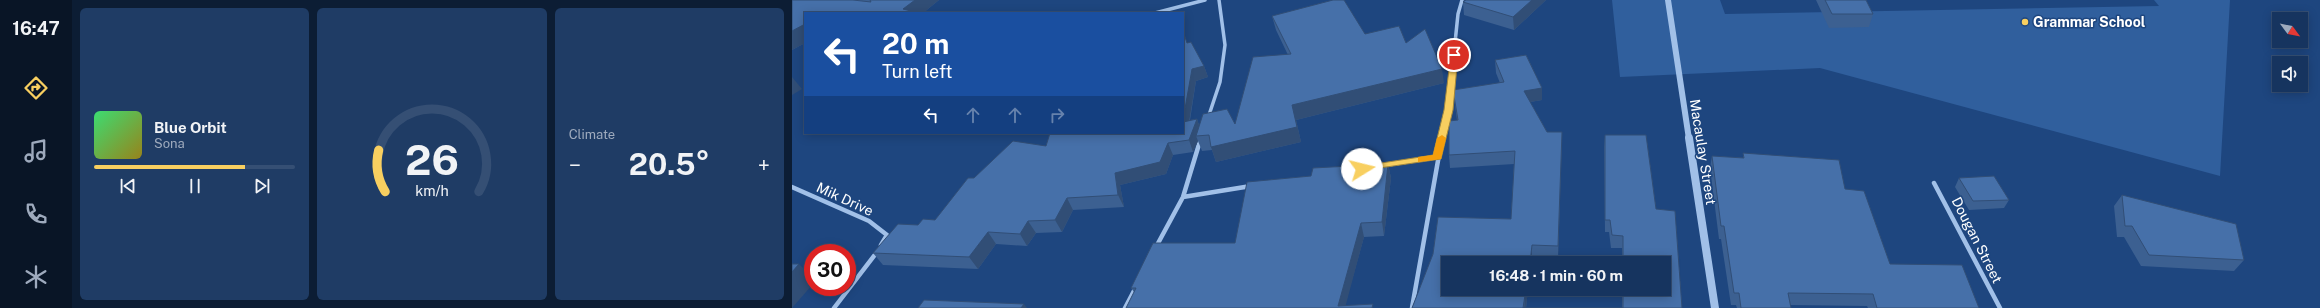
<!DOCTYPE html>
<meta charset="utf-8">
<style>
body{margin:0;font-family:"Public Sans",sans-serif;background:#1f3c65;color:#f1f3f6;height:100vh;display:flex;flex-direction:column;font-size:15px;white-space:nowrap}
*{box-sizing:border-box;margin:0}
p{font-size:13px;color:#9eaabd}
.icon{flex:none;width:22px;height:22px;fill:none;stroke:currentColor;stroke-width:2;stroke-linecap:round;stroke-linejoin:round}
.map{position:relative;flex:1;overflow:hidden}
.details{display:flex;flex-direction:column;gap:8px;padding:8px;background:#0c1d34;width:720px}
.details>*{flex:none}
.hud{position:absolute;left:12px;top:12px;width:380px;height:122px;border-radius:0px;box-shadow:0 2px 10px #0003,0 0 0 1px #354f74;background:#1a4fa0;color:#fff;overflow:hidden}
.needle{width:26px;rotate:122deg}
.tools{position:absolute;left:1480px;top:12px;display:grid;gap:8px}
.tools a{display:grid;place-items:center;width:36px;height:36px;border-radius:0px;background:#16345f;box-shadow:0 2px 10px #0003,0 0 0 1px #354f74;font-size:20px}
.speed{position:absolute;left:12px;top:244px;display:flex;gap:8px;font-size:20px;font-weight:700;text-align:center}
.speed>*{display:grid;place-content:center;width:52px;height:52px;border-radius:50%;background:#16345f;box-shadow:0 2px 10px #0003,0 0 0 1px #354f74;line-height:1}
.speed .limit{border:6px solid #d22;background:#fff;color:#111}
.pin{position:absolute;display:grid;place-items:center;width:34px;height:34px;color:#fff;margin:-17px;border:2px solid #fff;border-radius:50%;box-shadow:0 1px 4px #0007}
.me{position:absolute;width:44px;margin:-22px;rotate:81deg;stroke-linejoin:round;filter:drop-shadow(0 0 3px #0008)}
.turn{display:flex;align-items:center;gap:14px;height:84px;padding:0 12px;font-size:18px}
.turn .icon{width:52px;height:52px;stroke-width:2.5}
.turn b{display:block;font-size:28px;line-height:34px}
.lanes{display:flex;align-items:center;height:38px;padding:0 12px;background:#0003;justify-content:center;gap:20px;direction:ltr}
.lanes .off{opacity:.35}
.big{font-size:30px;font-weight:700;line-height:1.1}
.details .card{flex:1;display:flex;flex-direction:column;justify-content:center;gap:6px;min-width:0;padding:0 14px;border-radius:6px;background:#1f3c65}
.details .dial{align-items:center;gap:0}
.dial svg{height:104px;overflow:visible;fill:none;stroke:#354f74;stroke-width:7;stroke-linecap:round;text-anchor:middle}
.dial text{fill:#f1f3f6;stroke:none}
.song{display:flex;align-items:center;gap:12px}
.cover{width:48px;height:48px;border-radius:6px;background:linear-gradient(135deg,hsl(140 70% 55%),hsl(50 70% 35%))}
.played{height:4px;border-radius:2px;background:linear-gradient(90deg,#f8cf60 75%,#354f74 75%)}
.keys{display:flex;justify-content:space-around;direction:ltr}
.heat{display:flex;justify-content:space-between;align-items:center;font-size:22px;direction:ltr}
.details .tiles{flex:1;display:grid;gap:8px;grid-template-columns:repeat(3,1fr)}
.trip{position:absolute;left:649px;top:256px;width:230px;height:40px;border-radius:0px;background:#16345f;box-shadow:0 2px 10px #0003,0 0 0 1px #354f74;font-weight:700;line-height:40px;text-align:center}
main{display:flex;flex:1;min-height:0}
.tabs{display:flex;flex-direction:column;width:72px;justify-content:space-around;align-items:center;background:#091526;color:#9eaabd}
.tabs .icon{width:28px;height:28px}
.tabs .active{color:#f8cf60}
.tabs b{font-size:18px;color:#f1f3f6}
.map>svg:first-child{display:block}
</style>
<main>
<nav class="tabs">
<b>16:47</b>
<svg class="icon active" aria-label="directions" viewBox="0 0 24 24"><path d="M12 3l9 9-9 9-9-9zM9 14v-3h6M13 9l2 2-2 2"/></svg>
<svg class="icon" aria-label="music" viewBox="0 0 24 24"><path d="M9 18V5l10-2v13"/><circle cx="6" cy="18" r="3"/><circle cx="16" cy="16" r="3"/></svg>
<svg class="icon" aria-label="phone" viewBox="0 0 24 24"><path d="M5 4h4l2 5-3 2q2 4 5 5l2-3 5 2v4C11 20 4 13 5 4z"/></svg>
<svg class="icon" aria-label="climate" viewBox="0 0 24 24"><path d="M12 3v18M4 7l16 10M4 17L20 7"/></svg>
</nav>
<section class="details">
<div class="tiles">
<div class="card">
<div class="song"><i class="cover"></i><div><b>Blue Orbit</b><p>Sona</p></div></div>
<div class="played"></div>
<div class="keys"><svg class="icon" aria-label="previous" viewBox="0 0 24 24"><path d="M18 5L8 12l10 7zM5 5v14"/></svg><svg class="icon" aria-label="pause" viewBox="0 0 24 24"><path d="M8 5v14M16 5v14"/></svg><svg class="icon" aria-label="next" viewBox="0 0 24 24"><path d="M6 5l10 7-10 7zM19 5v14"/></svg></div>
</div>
<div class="card dial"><svg viewBox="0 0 100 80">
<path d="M14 69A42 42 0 1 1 86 69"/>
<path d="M14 69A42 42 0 0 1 9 37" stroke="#f8cf60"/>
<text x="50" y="56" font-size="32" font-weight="700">26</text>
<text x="50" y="72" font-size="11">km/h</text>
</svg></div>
<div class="card"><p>Climate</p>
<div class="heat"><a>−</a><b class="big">20.5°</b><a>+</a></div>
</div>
</div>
</section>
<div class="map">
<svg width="1528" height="308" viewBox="0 0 1528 308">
<rect width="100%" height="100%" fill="#1e467f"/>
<!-- green -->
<path fill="#305f9d" d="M820 0H928L933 14 1367 6 1362 0H1438L1428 176 1028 68 828 77Z"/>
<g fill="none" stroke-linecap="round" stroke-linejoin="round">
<!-- minor-far1 -->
<path stroke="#a1c0e8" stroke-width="3.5" d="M363 13 413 0
M416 118 428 82 433 45 427 0
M650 139 656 110 666 14 670 0"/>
<!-- minor -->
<path stroke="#a1c0e8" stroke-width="4.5" d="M593 165 645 157
M1142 183 1208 308
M0 187 77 221 95 235 89 245
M391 197 459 186
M364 247 391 197 408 141
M42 308 85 252
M333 308 344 287
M620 308 650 138"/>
<!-- tertiary-far1 -->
<path stroke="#a1c0e8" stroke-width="6" d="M876 0 897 139"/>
<!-- tertiary -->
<path stroke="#a1c0e8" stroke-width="8" d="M897 138 923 308"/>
</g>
<!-- wall -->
<path fill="#3c6091" d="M0 0H147L131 13H13V43L0 50Z
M754 0 722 30 672 15 671 2Z
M1024 0H1074L1081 14 1077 27 1037 28Z
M480 16 573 34 614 43 652 83 504 120 509 142 424 162 420 150 410 151 406 141 401 152 381 155 374 174 328 185 332 207 281 210 270 232 244 233 235 246 204 244 186 269 91 265 81 253 126 225 143 220 182 178 254 146 391 133 395 43 412 66 416 77 404 81 398 120 405 119 407 125 443 124 496 55 484 30Z
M734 55 750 88V100L738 102 755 132H770L766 259 740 258V263H656V289H736L734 308H830V289H872V263H830V248H819L817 232H813L812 147 813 135H854L864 209 883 211 890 308H620L641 254 646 217 719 219 722 164 658 168 657 155V121L665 120 661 90 708 83 704 73 703 60Z
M951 153 1053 189 1098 264 1187 308H1076L1075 306 999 305V308H945L944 305H939L929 239H927L918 168 920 156 951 158Z
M596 164 599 178 592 236 572 237 553 305 582 308 342 292 339 288 443 243 519 176Z
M1167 178 1217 200 1212 208 1177 210 1163 187Z
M1330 195 1452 260 1442 271 1349 266 1332 237H1325L1322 206Z"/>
<!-- shaded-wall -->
<path fill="#314e76" d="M123 0H147L131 13H113L111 9Z
M740 0H754L722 30 721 17Z
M13 24V43L0 50V31Z
M412 66 416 77 404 81 395 134 391 123V120L400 69Z
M650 69 652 83 504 120 509 142 424 162 419 147 500 105Z
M0 77 10 89 0 95Z
M750 88V100L732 103V91Z
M405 119 409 131 404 136 406 141 401 152 397 140Z
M770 132V145L766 259V246Z
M376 143 381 155 374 174 328 185 332 207 326 195 323 173Z
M596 164 599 178 592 236 590 222Z
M275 198 281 210 270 232 263 220Z
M236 221 244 233 235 246 228 234Z
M569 223 572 237 553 308 546 306Z
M196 232 204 244 186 269 177 257Z
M740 245V263H738Z
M7 264 21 278V284L0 308V272Z
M734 289H736L734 308H732Z
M232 304 235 308H229Z"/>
<!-- building -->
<path fill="#4670a9" stroke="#314e76" d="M0 0H61L79 2 78 0H123L111 9 119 11 116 13H13V24L0 31Z
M541 0H552L573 34 607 26 614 43 633 29 650 69 500 105 505 127 419 147 417 135 404 136 411 114 435 109 443 124 461 57 499 54 480 16Z
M674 0H740L721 17 671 2Z
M1033 0H1074L1081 14H1040Z
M391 31 395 43 399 42 412 66 400 69 391 120Z
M734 55 750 88 732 91 755 132H770L766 246 740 245 738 263H656V289H734L731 308H831V289H872V263H831V236L820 235 818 220H813V135H854L864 209 883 211 890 308H620L641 254 646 217 719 219 723 151 657 155V121L666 120 661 90 712 82 703 60Z
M405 119 397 140 376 143 368 162 323 173 326 195 275 198 263 220 236 221 228 234 196 232 177 257 81 253 106 224 126 225 131 219 143 220 176 178H182L221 141 254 146 258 133H391V122Z
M951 153 1047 160 1053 189 1072 191 1098 264 1170 265 1187 308H1085L1081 294 996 293 999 308H949L947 293H942L932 226H929L920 156 952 158Z
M596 164 590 222 569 223 546 306 581 304 580 308H334L344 288H339L361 243H443L455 182 519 176 521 168Z
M1202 176 1217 200 1181 201 1167 178Z
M1330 195 1444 224 1452 260 1357 255 1340 226H1333Z
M0 264H7L0 272Z
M132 300 232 304 229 308H126Z"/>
<!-- route -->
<path fill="#f8cf60" stroke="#a1873e" d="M659 53 666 55 661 110 649 159 567 171V167L570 166 641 155 652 110Z"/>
<!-- slow -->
<path fill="#f59e0b" d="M650 135 654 138 649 159 626 162V157L641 155 645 138Z"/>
<!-- markers -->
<circle fill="#f8cf60" stroke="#1e467f" stroke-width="1.5" cx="1233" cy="22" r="4"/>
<g text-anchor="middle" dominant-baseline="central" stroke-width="3" stroke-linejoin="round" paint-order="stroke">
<!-- poi labels -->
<g font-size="14" font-weight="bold" fill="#fff" stroke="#1e467f" text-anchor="start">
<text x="1241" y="22">Grammar School</text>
</g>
<!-- street labels -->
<g font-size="14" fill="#fff" stroke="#1e467f">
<text transform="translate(911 152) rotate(81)">Macaulay Street</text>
<text transform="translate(53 199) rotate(25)">Mik Drive</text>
<text transform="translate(1185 240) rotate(63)">Dougan Street</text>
</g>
</g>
</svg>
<div class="tools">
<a><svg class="needle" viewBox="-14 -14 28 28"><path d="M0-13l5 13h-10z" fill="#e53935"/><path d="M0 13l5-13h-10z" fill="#9eaabd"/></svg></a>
<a><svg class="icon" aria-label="sound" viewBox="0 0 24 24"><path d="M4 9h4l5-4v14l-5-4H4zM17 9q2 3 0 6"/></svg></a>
</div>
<div class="speed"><div class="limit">30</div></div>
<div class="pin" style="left:662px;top:55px;background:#d93025"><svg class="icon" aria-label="arrive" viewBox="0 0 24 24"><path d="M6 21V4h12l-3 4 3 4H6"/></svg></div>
<svg class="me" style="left:570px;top:169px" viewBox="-20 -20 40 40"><circle r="19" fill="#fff"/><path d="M0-13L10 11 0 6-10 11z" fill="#f8cf60"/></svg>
<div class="trip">16:48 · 1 min · 60 m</div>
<div class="hud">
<div class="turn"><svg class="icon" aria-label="left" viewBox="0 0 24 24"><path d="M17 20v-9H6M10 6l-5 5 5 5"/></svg><div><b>20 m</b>Turn left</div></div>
<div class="lanes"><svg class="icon" aria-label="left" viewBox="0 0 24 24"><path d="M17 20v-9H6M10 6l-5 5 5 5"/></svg><svg class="icon off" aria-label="ahead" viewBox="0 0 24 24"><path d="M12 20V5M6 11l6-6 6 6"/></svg><svg class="icon off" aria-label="ahead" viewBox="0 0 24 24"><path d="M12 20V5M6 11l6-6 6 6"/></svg><svg class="icon off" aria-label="right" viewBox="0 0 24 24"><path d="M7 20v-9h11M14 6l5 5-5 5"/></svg></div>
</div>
</div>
</main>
